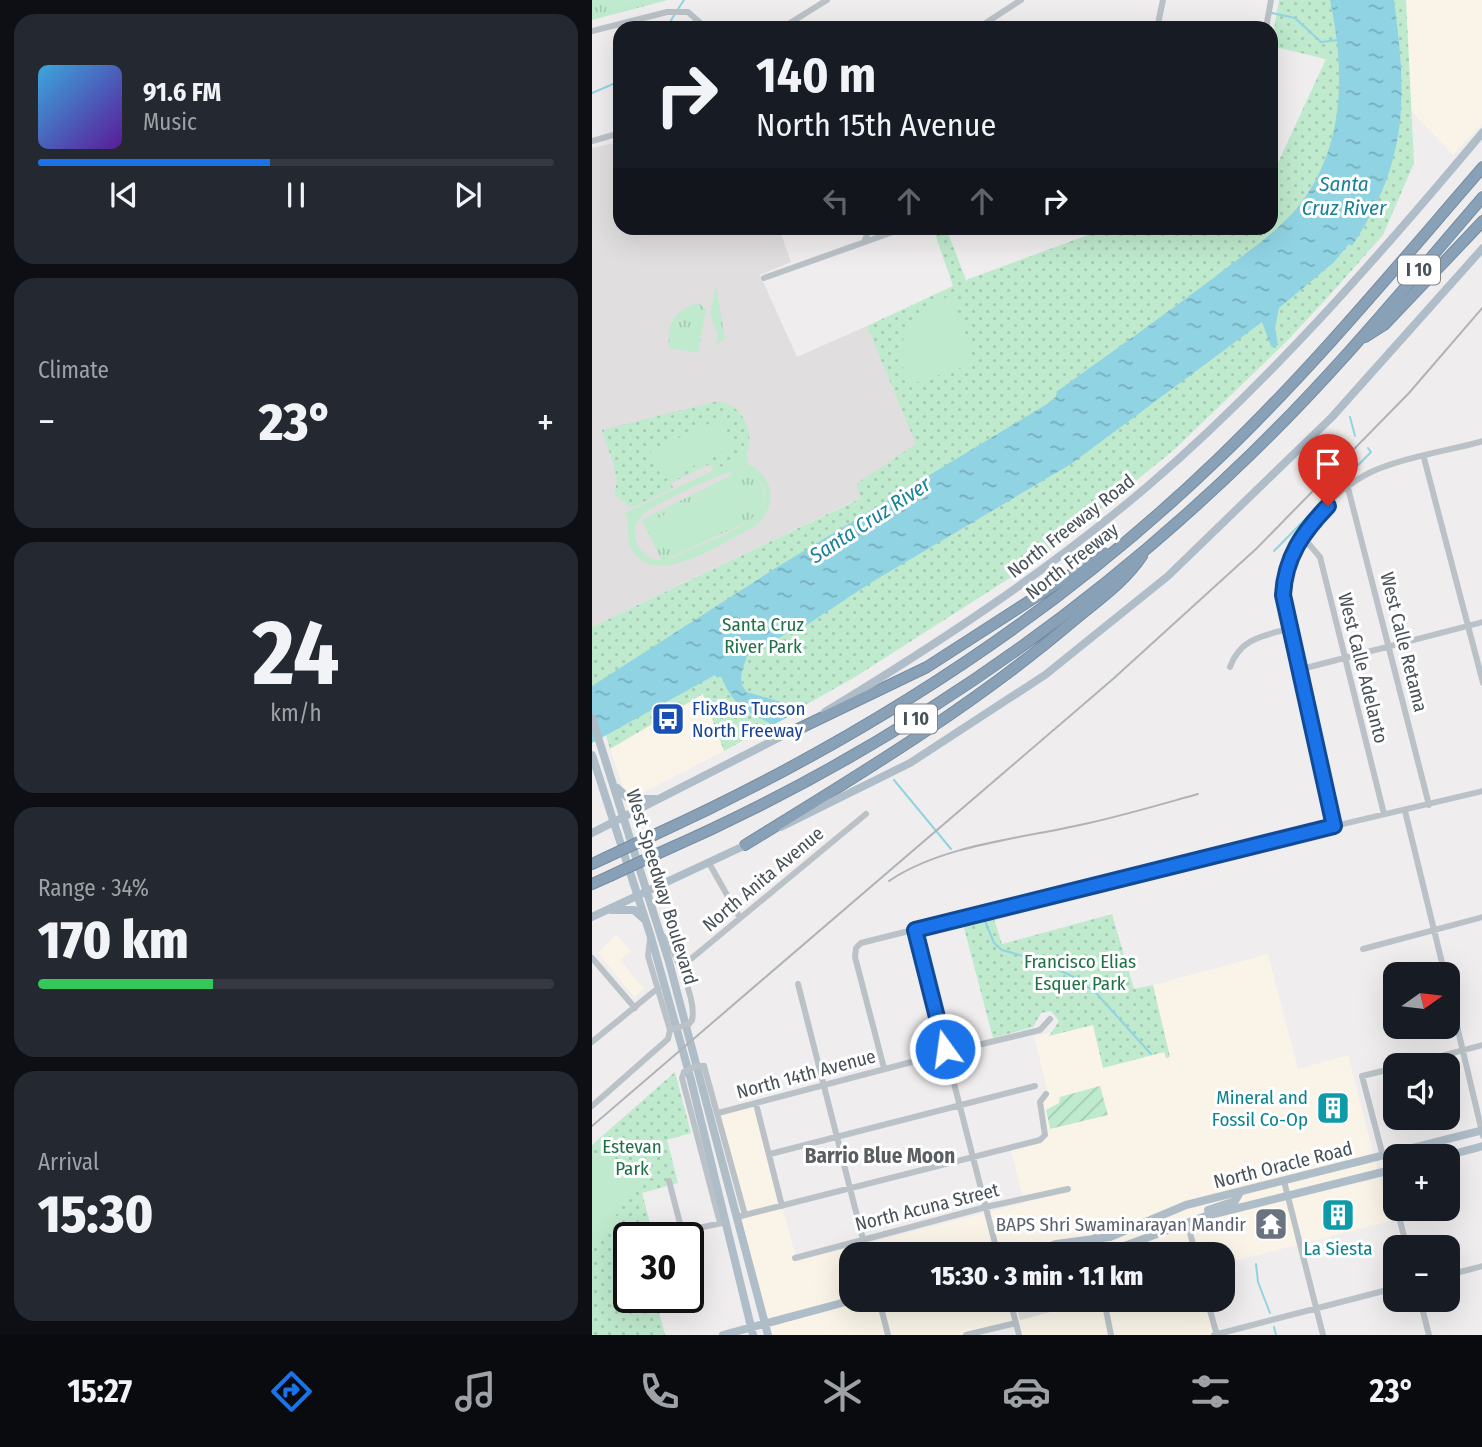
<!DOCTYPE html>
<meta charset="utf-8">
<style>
body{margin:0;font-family:"Fira Sans Condensed",sans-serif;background:#242831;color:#f1f3f6;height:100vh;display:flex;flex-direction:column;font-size:26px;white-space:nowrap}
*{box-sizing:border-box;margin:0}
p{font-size:23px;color:#9ea1a6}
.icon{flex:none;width:38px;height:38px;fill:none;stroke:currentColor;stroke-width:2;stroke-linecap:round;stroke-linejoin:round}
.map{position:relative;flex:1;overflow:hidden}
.drawer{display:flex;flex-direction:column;gap:14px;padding:14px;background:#0d0f14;width:592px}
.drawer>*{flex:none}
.guide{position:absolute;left:21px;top:21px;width:665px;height:214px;border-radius:21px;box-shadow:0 7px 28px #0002;background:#171b24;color:#f1f3f6;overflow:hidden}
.needle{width:46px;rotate:76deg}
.tools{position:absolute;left:791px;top:962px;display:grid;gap:14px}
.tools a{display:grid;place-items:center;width:77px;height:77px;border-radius:14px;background:#171b24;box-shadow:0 7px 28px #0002;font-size:35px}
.speed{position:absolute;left:21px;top:1222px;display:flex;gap:14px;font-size:35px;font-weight:700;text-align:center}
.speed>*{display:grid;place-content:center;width:91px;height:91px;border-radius:50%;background:#171b24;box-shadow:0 7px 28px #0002;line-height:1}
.speed .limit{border:4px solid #111;border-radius:10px;background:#fff;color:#111}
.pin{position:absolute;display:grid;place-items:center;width:60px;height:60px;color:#fff;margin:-72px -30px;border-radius:50% 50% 50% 0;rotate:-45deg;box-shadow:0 0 7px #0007}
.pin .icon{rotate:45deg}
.me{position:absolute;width:77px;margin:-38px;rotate:346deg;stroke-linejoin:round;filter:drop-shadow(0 0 5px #0008)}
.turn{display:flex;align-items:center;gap:24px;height:147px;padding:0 28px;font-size:32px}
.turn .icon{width:91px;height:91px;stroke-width:2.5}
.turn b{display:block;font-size:49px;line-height:60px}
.lanes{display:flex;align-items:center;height:66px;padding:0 28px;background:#0003;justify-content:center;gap:35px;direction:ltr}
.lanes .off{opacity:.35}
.big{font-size:52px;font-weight:800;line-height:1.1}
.drawer .widget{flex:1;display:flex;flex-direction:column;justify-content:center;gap:10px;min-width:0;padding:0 24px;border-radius:21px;background:#242831}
.drawer .dial{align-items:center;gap:0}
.dial b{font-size:91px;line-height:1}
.song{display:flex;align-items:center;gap:21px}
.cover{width:84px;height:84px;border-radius:10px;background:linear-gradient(135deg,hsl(200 70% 55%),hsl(270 70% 35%))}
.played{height:7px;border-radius:4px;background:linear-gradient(90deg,#1a73e8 45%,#363941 45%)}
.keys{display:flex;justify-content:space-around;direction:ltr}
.heat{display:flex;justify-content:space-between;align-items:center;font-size:38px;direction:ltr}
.charge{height:10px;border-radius:5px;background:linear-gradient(90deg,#34c759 34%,#363941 0)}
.trip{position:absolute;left:247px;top:1242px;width:396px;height:70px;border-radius:21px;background:#171b24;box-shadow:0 7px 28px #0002;font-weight:800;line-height:70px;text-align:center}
.tab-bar{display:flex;height:112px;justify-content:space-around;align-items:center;background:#090b0e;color:#9ea1a6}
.tab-bar .icon{width:49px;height:49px}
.tab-bar .on{color:#1a73e8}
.tab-bar b{font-size:32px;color:#f1f3f6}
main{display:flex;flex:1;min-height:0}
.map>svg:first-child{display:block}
</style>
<main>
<section class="drawer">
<div class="widget">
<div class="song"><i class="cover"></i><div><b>91.6 FM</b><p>Music</p></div></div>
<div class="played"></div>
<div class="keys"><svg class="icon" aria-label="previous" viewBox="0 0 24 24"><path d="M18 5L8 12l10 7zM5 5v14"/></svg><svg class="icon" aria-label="pause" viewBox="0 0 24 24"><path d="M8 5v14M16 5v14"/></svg><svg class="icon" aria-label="next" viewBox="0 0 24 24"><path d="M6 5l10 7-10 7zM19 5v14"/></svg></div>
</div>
<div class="widget"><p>Climate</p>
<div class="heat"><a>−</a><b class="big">23°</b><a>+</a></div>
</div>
<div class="widget dial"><b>24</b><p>km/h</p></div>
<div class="widget"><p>Range · 34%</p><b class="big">170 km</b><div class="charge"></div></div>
<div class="widget"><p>Arrival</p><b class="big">15:30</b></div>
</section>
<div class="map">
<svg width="891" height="1335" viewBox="0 0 891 1335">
<defs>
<pattern id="grass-tufts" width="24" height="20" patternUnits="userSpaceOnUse" patternTransform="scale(1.75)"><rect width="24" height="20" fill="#bfeace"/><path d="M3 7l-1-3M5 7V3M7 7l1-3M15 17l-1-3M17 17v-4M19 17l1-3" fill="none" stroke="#a6cab3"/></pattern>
<pattern id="park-dots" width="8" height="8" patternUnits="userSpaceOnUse" patternTransform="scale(1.75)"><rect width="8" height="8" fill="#bfeace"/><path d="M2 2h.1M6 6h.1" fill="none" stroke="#a6cab3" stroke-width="1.8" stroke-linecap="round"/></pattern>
<pattern id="garden-furrows" width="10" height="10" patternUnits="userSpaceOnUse" patternTransform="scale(1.75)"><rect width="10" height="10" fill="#bfeace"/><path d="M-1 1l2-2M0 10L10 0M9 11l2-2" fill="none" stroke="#a6cab3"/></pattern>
<pattern id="water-ripples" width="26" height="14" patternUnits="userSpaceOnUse" patternTransform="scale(1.75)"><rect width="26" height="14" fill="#90d3e3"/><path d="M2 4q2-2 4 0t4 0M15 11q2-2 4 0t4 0" fill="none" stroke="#77aebb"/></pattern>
</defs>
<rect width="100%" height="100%" fill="#efeded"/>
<!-- commercial -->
<path fill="#f9f4e7" d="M814 0H890V124L861 155 819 111Z
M111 694 132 751 50 793 42 794 31 787 18 749Z
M24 934 39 951 28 960 52 989 42 997 6 953Z
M676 954 706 1069 756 1055 799 1221 630 1264V1255H259V1300H614L623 1335H424L420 1321 368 1335H179L148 1220 155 1218 127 1115 163 1105 205 1261 432 1203 418 1145 447 1138 452 1133 449 1096 455 1089 442 1036 501 1025 511 1068 572 1052 578 1057 561 985Z"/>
<!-- education -->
<path fill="#e0dede" d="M28 142V228H155L156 230 187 228 199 262 168 275 205 357 275 326 325 444 265 484 270 497 0 627V148Z
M423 1300H504L428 1320Z"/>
<!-- grass -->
<path fill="url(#grass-tufts)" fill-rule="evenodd" d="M0 0H76L0 20Z
M124 286 133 339 124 345 126 335 118 313Z
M107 303 114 310 106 353 77 348C75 323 82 310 107 303Z
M139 471C169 465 182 499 161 519L70 561 50 520 140 475ZM143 481 157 509 59 522 60 521Z"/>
<!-- park -->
<path fill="url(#park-dots)" d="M687 0H814L822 163 791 235 736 297 693 343 583 449 449 558 263 677 132 751 111 694 18 749 0 686V627L269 498 264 484 324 444 275 326 361 286 341 228H354L374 280 515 228H679V169L684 167 734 59 679 46Z
M126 401C151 405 164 433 154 455L122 470 118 464 79 483 81 488 39 508 22 494C30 473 15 451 10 430Z
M520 914 542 989 561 985 578 1057 574 1058 572 1052 511 1068 501 1025 457 1036 467 1021 459 1011 449 1013 441 1027 401 1038 371 924 401 916 410 944Z
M83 1072 99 1133 75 1140 86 1183 50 1193 60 1230 47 1233 48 1237H37V1297H63L73 1335H0V1145Z"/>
<!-- garden -->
<path fill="url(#garden-furrows)" d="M508 1086 516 1115 458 1129 454 1110 467 1103 468 1097Z"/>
<!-- pitch -->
<path fill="#bfeace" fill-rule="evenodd" d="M360 295 380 358 377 365 314 386C303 339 312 312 360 295Z
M129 418 142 447 71 480 58 451Z
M154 455 157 461 154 463C183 476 187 506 163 526 134 540 67 588 42 553 32 540 40 526 33 513ZM145 470C156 471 166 475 171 487 184 520 120 539 97 550 87 554 78 561 67 560 46 559 35 532 49 516 59 505 130 473 145 470Z
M143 481 157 510 73 550 59 522Z
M13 1150 50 1181 0 1247V1166Z"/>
<!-- water -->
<path fill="url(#water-ripples)" d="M738 0H802C815 98 817 160 760 246L757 244 741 263 687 308 683 328 686 345 682 348 679 346 670 322 479 464 280 582 201 634 199 631 155 656C151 669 144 681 155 692L203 706V713L181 725C153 710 141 706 129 676L125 678 123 675 0 743V686L182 569 455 404 466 395 464 392C517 354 571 316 624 276 651 255 682 235 705 208 754 148 753 71 738 0Z"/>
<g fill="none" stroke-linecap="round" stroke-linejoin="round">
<!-- stream -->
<path stroke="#90d3e3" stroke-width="2" d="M86 9 92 0
M680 13 703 18 729 42 746 40
M74 28 83 14
M0 93 28 81
M758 417 763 436
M682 551 779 452 776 448
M302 780 359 849
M393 921 402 943 410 950 445 960 484 978 504 993 559 1054
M664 1264 666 1282 678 1313
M682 1327 684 1335"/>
<defs>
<path id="highway" d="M773 337 792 325 891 221
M200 732 335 667 512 553
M62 835C270 740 460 619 626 459 721 368 805 266 891 167
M153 845C265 776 380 707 480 622 505 601 532 583 550 556
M67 853C287 757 486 622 658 455 741 375 815 285 891 197
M0 864 13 858
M0 884 18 876"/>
</defs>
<!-- highway casing -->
<use href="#highway" stroke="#748ca3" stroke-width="12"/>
<!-- minor -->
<path stroke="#bac2c8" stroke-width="6" d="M190 28 235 0
M386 28 429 0
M565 28 571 0
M674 28 679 0
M0 31 75 12H96L114 28
M0 141 28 133
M272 242 278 228
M172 278 312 228
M832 458 891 683
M756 488 837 805
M709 535 728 557 792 814
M638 667C648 639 670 636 696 629
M706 670 891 622
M813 811 853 975
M742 826 691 604C689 553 730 497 775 474 807 458 855 451 891 441
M117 863 148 918
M323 930 353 1049
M70 935C83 950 105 1001 100 1020
M58 939 56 956 78 1030
M771 949 891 917
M0 958 43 1008
M88 968 274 814
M206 984 275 1255
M856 988 891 1136
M0 1042 66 988
M357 1052 448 1030 458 1019
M355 1056 406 1255
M112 1066 153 1215
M811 1066 891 1045
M292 1068 263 957 264 948 269 943 628 853 891 791
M92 1072 90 1078 128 1223
M164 1104 190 1206
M0 1106 76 1039 78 1030
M126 1113 350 1054
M178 1154 443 1086
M791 1156 770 1076 803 1068
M795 1171 803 1203
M77 1181 90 1231
M692 1181 731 1335
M805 1209 815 1248
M145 1217 448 1140 453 1135 448 1102 454 1094
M595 1222 604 1255
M64 1237 130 1223
M503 1237 504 1255
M203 1258 394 1207 476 1189
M856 1275 891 1266
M287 1300 296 1335
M418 1300 427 1335
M512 1300 519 1335
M615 1300 625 1335
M828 1300 837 1335
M374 1335 424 1323
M622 1335 803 1288"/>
<!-- major -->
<path stroke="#afbdc9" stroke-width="8" d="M233 712C347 643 456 571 557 485 680 379 787 256 891 132
M0 718 77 962 176 1335
M0 755 59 937 99 1080 161 1335
M25 788 37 799H63
M189 827 318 763 453 675 576 576 740 417 891 248
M0 833 204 729
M19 910H42L52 919
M0 917 156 844
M850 1157 891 1146
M616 1210 643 1201 648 1192
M454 1250 524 1249 614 1216 803 1169
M436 1255 464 1244 518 1237 594 1205 891 1130
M131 1335 261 1300"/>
<!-- highway -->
<use href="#highway" stroke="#89a1b7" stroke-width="10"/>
<!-- rail -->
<path stroke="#b0b3b7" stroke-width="2" d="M297 881C351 844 434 838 497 823 533 815 570 804 606 794
M0 1126 521 679 664 549 817 393 891 307"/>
<defs>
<path id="highway-bridge" d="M13 858 62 835
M18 876 67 853"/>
</defs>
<!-- highway-bridge casing -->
<use href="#highway-bridge" stroke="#748ca3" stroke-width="12" stroke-linecap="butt"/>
<!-- minor-bridge -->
<path stroke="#bac2c8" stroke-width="6" d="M81 1029 97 1024 100 1020
M92 1072 104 1066H112"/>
<!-- highway-bridge -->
<use href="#highway-bridge" stroke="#89a1b7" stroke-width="10"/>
</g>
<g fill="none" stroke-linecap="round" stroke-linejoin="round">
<defs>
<path id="route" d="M353 1049 323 930 742 826 691 595C693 557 711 532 736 506"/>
</defs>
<!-- route casing -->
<use href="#route" stroke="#114b97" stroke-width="18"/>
<!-- route -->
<use href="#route" stroke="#1a73e8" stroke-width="12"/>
</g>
<!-- icons -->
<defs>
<symbol id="bus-square" viewBox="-11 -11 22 22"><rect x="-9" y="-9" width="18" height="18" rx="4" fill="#1a4fb4" stroke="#fff"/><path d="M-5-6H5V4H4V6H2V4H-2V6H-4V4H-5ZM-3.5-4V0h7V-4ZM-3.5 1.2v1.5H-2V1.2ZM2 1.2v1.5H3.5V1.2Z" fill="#fff"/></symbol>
<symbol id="building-square" viewBox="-11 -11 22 22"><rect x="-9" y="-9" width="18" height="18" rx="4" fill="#0f9aa8" stroke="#fff"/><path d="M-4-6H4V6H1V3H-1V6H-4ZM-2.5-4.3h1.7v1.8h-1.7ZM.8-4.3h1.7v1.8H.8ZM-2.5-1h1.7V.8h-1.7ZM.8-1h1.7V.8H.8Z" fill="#fff"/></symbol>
<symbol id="temple-square" viewBox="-11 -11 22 22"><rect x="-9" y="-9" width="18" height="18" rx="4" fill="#6b7280" stroke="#fff"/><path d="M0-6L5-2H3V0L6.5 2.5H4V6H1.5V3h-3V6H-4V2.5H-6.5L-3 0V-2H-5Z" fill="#fff"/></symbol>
</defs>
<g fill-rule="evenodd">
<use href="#bus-square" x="57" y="700" width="38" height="38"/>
<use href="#building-square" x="722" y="1089" width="38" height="38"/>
<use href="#building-square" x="727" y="1196" width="38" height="38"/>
<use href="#temple-square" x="660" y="1205" width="38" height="38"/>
</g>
<g text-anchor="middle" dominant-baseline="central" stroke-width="6" stroke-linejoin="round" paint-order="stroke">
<!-- shield labels -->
<g fill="#fff" stroke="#7e858a" stroke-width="2">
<rect x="806" y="255.5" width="42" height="29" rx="5"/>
<rect x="303" y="704.5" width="42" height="29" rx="5"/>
</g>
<g font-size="18" font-weight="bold" fill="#475158">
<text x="827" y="270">I 10</text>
<text x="324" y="719">I 10</text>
</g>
<!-- street labels -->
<g font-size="19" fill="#475158" stroke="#fff">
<text transform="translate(479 526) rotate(-38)">North Freeway Road</text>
<text transform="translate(480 561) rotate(-38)">North Freeway</text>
<text transform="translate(812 642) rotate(76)">West Calle Retama</text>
<text transform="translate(771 668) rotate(76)">West Calle Adelanto</text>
<text transform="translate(171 879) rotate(-40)">North Anita Avenue</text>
<text transform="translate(70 887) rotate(73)">West Speedway Boulevard</text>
<text transform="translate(214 1074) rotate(-15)">North 14th Avenue</text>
<text transform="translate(691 1165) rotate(-14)">North Oracle Road</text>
<text transform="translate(335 1207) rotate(-14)">North Acuna Street</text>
</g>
<!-- park labels -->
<g font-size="19" fill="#1f7247" stroke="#fff">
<text x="171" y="624">Santa Cruz<tspan x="171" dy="22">River Park</tspan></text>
<text x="488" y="961">Francisco Elias<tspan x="488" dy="22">Esquer Park</tspan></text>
<text x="40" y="1146">Estevan<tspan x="40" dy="22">Park</tspan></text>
</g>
<!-- transit labels -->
<g font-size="19" fill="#164399" stroke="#fff" text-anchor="start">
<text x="100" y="708">FlixBus Tucson<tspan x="100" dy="22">North Freeway</tspan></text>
</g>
<!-- culture labels -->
<g font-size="19" fill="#0d838f" stroke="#fff" text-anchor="end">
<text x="716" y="1097">Mineral and<tspan x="716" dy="22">Fossil Co-Op</tspan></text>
<text x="746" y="1248" text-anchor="middle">La Siesta</text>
</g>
<!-- worship labels -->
<g font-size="19" fill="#5b616d" stroke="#fff" text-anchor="end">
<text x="654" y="1224">BAPS Shri Swaminarayan Mandir</text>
</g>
<!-- water labels -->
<g font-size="21" font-style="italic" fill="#1a8199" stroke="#fff">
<text x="752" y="184">Santa<tspan x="752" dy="24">Cruz River</tspan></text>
<text transform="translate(278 520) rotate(-33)">Santa Cruz River</text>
</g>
<!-- neighbourhood labels -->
<g font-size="21" font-weight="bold" fill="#5a5e61" stroke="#fff">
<text x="288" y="1156">Barrio Blue Moon</text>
</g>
</g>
</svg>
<div class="tools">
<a><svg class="needle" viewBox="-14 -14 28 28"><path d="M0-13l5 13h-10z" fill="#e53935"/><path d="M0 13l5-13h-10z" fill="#9ea1a6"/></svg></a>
<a><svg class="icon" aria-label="sound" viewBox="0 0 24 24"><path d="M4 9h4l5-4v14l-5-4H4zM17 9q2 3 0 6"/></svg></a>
<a>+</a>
<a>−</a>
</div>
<div class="speed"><div class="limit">30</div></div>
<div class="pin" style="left:736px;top:506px;background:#d93025"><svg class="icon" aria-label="arrive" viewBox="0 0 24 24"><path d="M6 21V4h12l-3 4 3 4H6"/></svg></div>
<svg class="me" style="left:353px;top:1049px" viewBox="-20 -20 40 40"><circle r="17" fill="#1a73e8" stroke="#fff" stroke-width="3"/><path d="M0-11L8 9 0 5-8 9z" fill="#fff"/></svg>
<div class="trip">15:30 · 3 min · 1.1 km</div>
<div class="guide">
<div class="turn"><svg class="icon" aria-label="right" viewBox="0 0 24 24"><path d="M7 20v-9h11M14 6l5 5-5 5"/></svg><div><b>140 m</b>North 15th Avenue</div></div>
<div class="lanes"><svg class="icon off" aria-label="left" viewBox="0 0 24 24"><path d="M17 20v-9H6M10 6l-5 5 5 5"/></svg><svg class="icon off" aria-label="ahead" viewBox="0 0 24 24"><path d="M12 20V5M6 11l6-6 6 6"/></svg><svg class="icon off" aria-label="ahead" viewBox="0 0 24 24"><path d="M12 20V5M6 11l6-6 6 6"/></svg><svg class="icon" aria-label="right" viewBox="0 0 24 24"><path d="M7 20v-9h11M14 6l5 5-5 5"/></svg></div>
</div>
</div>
</main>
<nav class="tab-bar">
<b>15:27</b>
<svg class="icon on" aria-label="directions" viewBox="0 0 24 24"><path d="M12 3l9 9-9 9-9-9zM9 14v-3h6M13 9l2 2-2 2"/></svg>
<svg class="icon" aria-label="music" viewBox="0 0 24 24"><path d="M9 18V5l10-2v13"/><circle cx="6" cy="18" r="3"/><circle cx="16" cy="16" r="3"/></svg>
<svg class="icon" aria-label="phone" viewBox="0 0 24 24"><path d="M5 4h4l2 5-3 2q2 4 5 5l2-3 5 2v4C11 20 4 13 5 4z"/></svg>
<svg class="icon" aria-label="climate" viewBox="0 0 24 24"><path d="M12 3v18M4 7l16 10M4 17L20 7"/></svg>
<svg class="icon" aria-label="car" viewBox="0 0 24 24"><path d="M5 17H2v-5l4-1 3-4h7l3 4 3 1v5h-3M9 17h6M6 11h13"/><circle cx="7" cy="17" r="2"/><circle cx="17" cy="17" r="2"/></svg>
<svg class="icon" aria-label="filters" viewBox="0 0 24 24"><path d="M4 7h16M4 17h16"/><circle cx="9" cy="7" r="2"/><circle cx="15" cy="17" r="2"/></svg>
<b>23°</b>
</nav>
